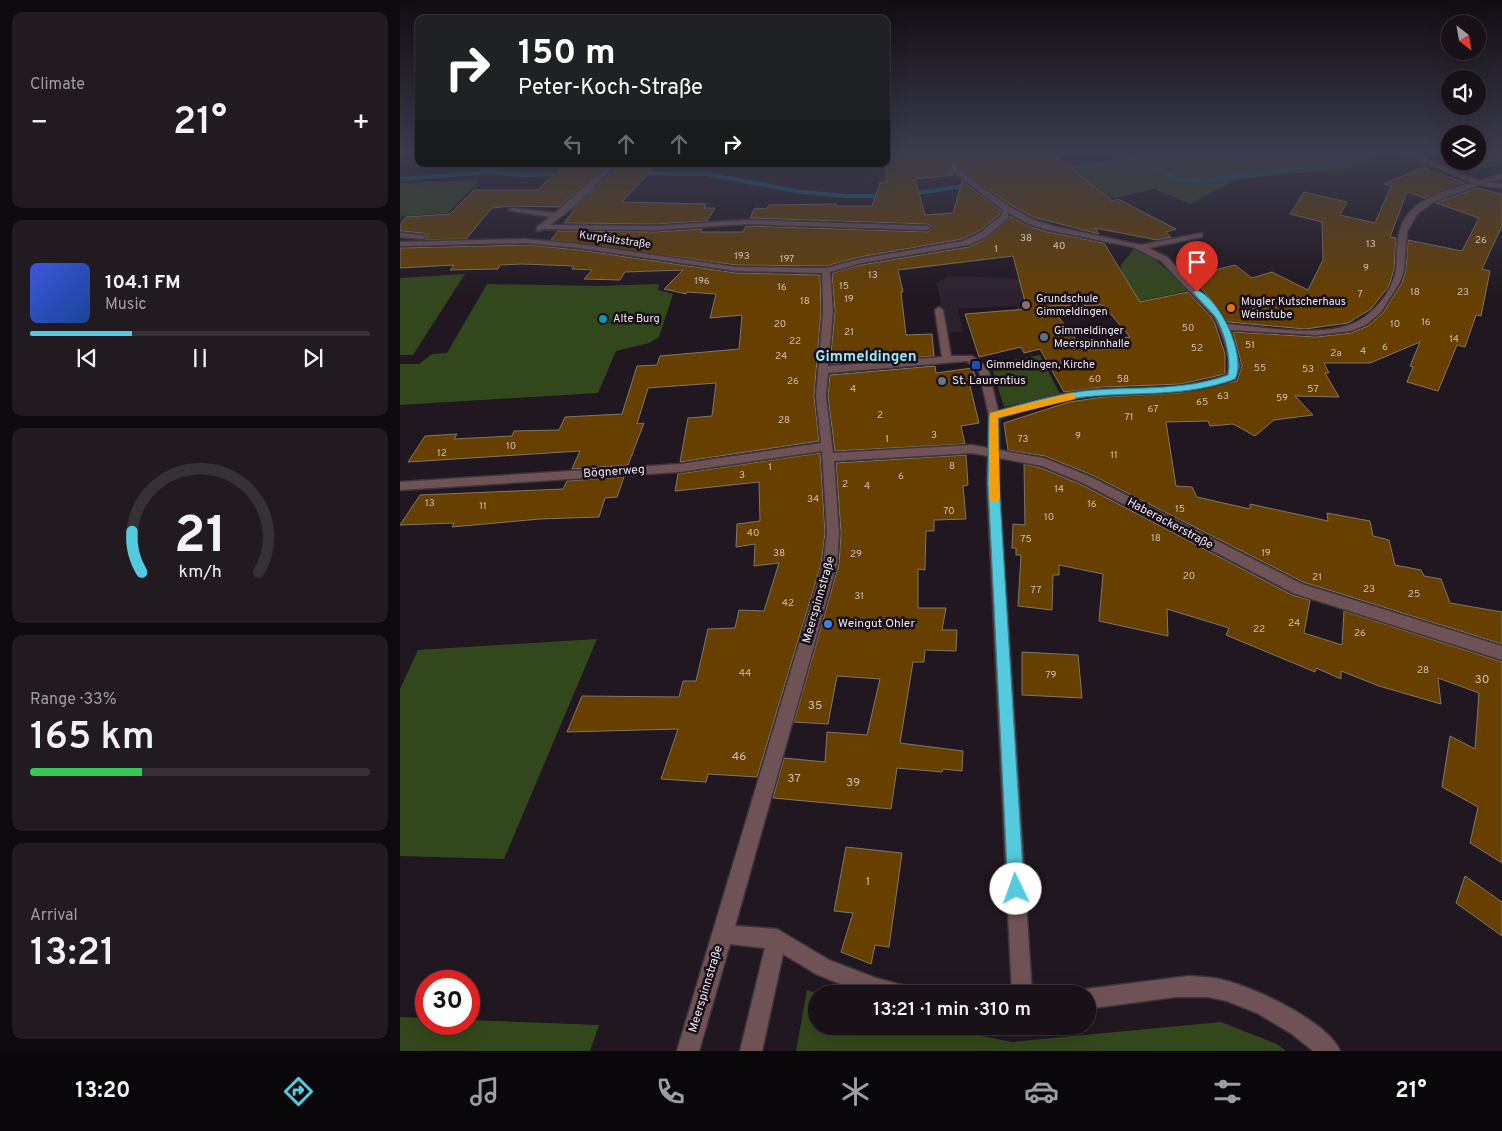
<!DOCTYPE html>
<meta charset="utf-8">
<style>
body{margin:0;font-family:Overpass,sans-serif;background:#211a21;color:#f1f3f6;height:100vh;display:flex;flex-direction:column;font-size:19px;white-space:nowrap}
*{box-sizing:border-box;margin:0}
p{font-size:16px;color:#9f9da2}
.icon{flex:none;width:28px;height:28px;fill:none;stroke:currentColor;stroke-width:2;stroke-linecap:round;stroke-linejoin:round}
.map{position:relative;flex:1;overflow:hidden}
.sheet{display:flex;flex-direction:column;gap:12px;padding:12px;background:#0d090d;width:400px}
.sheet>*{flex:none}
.guide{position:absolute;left:15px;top:15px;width:475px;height:152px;border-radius:10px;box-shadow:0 5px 20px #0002,0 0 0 1px #363137;background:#202124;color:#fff;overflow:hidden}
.needle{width:32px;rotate:149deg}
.tools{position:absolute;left:1041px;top:15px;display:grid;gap:10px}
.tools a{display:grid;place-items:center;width:45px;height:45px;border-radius:50%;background:#181118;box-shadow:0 5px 20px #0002,0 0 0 1px #363137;font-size:25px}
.speed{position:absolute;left:15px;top:970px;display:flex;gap:10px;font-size:25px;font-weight:700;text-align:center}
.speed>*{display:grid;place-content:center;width:65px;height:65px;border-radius:50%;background:#181118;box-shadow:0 5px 20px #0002,0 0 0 1px #363137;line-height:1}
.speed .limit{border:8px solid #d22;background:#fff;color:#111}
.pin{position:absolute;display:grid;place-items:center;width:42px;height:42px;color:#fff;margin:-51px -21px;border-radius:50% 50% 50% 0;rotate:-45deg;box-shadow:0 0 5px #0007}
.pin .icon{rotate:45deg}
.me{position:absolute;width:55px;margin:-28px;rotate:357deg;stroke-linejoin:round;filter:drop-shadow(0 0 4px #0008)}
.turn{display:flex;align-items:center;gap:18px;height:105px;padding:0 20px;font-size:22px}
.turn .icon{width:65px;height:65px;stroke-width:2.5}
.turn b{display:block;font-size:35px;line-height:42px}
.lanes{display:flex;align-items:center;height:48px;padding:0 20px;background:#0003;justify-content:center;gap:25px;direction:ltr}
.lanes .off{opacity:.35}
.big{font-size:38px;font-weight:600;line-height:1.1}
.sheet .card{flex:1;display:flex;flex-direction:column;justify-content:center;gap:8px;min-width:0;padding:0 18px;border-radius:10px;background:#211a21}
.sheet .dial{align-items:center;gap:0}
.dial svg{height:130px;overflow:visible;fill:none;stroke:#363137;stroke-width:7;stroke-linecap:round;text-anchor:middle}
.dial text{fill:#f1f3f6;stroke:none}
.song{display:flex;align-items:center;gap:15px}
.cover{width:60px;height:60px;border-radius:8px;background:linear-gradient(135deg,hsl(230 70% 55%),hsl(220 70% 35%))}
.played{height:5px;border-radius:2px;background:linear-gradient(90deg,#54cade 30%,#363137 30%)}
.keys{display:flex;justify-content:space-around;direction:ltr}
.heat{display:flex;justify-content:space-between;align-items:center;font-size:28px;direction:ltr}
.charge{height:8px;border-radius:4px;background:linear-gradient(90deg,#34c759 33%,#363137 0)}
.trip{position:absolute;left:408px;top:985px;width:288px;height:50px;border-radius:25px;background:#181118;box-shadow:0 5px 20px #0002,0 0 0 1px #363137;font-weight:600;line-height:50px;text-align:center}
.dock{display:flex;height:80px;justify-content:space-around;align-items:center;background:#0a070a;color:#9f9da2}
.dock .icon{width:35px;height:35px}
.dock .active{color:#54cade}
.dock b{font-size:22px;color:#f1f3f6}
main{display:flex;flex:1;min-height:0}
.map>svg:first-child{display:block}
</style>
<main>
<section class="sheet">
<div class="card"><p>Climate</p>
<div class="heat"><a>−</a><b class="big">21°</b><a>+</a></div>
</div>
<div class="card">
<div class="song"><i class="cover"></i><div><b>104.1 FM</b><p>Music</p></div></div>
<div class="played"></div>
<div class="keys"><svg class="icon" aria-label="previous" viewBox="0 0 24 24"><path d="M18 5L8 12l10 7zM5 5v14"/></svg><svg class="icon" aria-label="pause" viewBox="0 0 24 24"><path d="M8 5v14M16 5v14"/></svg><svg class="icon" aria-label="next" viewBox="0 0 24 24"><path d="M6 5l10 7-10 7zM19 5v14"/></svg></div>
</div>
<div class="card dial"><svg viewBox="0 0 100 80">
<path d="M14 69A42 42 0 1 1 86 69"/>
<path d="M14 69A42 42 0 0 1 8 44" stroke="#54cade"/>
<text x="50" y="56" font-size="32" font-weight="700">21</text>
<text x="50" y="72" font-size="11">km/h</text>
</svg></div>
<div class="card"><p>Range · 33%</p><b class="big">165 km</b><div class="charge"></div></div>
<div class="card"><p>Arrival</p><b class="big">13:21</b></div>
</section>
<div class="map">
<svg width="1102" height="1051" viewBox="0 0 1102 1051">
<rect width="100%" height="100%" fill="#201720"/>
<!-- education -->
<path fill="#2c212f" d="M549 276 653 280 711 306 663 316 621 318 616 306 558 309 563 332 546 333 537 283Z"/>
<!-- green -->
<path fill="#33471c" d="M753 151H848L863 154 884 153 922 159 950 151 973 160 949 168 838 179 790 204 755 189 701 201 662 171 736 159Z
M1026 151H1050V161H1078V151H1102V164L1071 171Z
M79 180 48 213 2 216 0 219V183Z
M734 249 753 258 791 290 714 307 722 273 721 265Z
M65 274 13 355H0V278Z
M87 284 201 286 256 284 259 285 258 290 273 294 259 337 249 343 216 351 198 393 0 405V364H19L32 354 47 353Z
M640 355 660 394 604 407 591 364Z
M197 639 104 859 0 856V689L18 650Z
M407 990 418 994 416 1026H532L612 1042 821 1022 877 1044 886 1051H396Z
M0 1017 26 1018V1024H69V1020L199 1025 190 1051H0Z"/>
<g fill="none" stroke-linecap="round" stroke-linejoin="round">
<!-- stream -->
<path stroke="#076280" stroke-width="4" d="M665 169 738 158 778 180 807 181 939 162 943 159 942 156
M240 173 306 174 402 192 447 196H483
M0 179 89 172 124 175 161 174
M511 194 564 186"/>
</g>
<!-- building -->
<path fill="#674000" stroke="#80766a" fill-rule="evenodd" d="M547 151H650L712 201 718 199 776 229 766 232 771 237 757 240 695 228 699 234 633 217 611 205 559 169Z
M536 152 554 175 515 179 525 215 553 213 562 181 601 211 599 215 579 231 562 239 460 257 426 266 336 265 151 240 158 231 256 232 302 229 300 232H343L346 226 528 232 533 227 527 224 350 218 355 208 366 209 369 205 436 204 435 206H472L480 183H486V154Z
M164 164 206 165 159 207 112 206 92 208 66 239 25 240 28 236 23 233 0 231V225L6 217 50 214 74 190H138Z
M220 164H257L222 202 306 204 304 208H315L307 221 256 224 164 223 176 207Z
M1023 167 1065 183 1025 198 1007 192 990 237 996 238 994 269 989 286 971 309 948 323 905 329 828 322 802 289 781 269 804 265 811 271 835 265 852 278 872 272 908 290 923 260 922 222 890 214 904 192 947 202 940 215 975 223 991 186 984 184Z
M1077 188 1102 194V226L1082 269 1090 271 1081 316 1076 315 1065 347 1057 345 1038 391 1007 382 1013 367 1010 366 1020 342 970 363H924L929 373H925L939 397 895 396 913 415 874 420 855 436 833 424 810 426 808 421 766 422 776 486 792 487 797 497 850 509V504L928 521 927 513 970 521 973 536 989 540 995 565 1021 570 1024 576 1041 579 1050 603 1102 612V644L903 582 692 475 645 456 608 450 604 423 669 402 704 397 779 393 837 381 842 366 833 332 916 337 951 333 968 326 983 313 1002 283 1006 270 1008 240 1062 251 1079 218 1036 203Z
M610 216 625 225 647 232 704 243 740 302 788 292 812 318 815 324 825 354V374L781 384 703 387 664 392 640 349 624 353 621 347 579 357 565 314 627 309 613 256 498 270 503 292H501L506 335 532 334 534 356 430 364 435 311 432 273 461 265 569 247 587 238 608 220ZM703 305 730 337 721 338 726 349 684 350 650 306Z
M129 245 179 250 336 273 420 275 421 311 414 396 419 441 280 462 288 418 312 416 316 383 248 388 237 424 244 423 228 465 172 469 180 451 8 462 25 436 57 434 54 439 112 436 114 431 159 430 165 417 222 414 237 366 257 365 260 356 339 349 342 315 310 318 316 294 287 292 286 294 264 289 283 270 225 272 220 280 184 279 192 270 172 269 174 266 122 264 100 265 98 269 50 270 54 265 0 268V248Z
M535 366 536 373 572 368 579 385 570 386 579 423 561 426 565 444 435 451 428 396 430 375Z
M420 453 425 533 421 564 357 777 308 774 306 782 261 779 278 729 167 732 182 696 279 697 283 681H296L308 629 335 628 339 610 364 611 379 563 354 566 355 544 336 547 337 524 360 521 359 482 275 491 278 474Z
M566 455 568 485 563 486 566 519 534 520V531H526L525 570 518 569V608H546L542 630H557L556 651 525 650 524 662H513L500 743 563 751 562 771 543 769 542 772 497 768 491 809 373 798 384 758 425 762 427 732 467 735 480 679 437 676 428 724 394 722 439 564 441 533 436 463Z
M624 464 641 468 682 485 892 595 910 600 904 633 942 645 944 611 1102 662V863L1070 843 1078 807 1042 787 1050 736 1075 749 1079 693 1038 678 1041 704 979 686 941 671V679L916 668 915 672 826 635 829 628 767 609 768 636 699 621 703 574 659 565V575H653L652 610 618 606 621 555H616V548H612L613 524 625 525Z
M224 477 217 497 205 498 199 517 140 519 52 527 54 523 0 525 20 495 163 489 167 481Z
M622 652 678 655 682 698 622 695Z
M446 847 502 853 489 947 475 945 471 964 441 952 453 913 434 911Z
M1065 876 1102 902V936L1056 903Z"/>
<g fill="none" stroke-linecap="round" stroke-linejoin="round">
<defs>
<path id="minor" d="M537 151H544L558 170 610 207 632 219 653 226 741 245 802 233V237L748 248 767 257 821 314 827 324C864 327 914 337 949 325 971 318 993 292 996 269 998 251 995 233 1006 217 1020 197 1050 189 1072 183L999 151H1008L1079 181 1102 174V178L1089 182 1102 184V188L1079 185 1035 201 1017 214 1007 232 1004 270 1000 282 981 312 967 324 951 331 916 335 830 330 840 366 836 379C784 398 737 391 685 397 656 401 627 409 599 418V450L644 458 691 477 902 584 1102 646V660L893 593 683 483 642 466 599 458V483L632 994H612L587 483 588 456 572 453 434 461 439 533 437 564 335 926 377 929 429 960 476 978 509 987 512 994H465L416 974 383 954 362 1051H340L365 948 330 944 299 1051H277L423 564 427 533 422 451 280 472 0 490V482L280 464 421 443 416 396 423 311 422 273 336 271 179 248 124 243 0 246V242L124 239 179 244 336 267 426 268 460 259 563 241 580 233 601 216 603 210 554 172ZM609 213 626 223 648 230 733 247 761 261 814 317C822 333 832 358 827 375 787 390 745 387 703 389 667 391 632 401 598 411L588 368 572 356H551L543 310 539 307 535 310 542 357 428 366 433 311 430 272 461 263 568 245 586 237 607 219ZM567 361 579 371 589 416 588 448 572 445 433 453 426 396 428 373Z
M209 164H216L176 205 150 225 256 226 346 220 527 226 531 228 527 230 346 224 256 230 144 229 137 231V227L150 217 108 210 112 208 155 213Z
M0 233 22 235 26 237 22 239 0 237Z
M789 976C802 977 815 977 827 981 857 989 928 1022 940 1051H913L892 1034 857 1013 827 1001 808 997H776L686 1009V994H678L686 989Z"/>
</defs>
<!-- minor casing -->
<use href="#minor" stroke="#3d343d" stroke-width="3"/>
<!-- minor -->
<use href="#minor" fill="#6f5256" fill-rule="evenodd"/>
</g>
<!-- sky -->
<linearGradient id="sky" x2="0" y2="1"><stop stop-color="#120d12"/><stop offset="0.51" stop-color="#3c3c4e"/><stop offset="1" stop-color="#3c3c4e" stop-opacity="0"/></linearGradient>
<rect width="1102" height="298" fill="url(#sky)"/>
<!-- route -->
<path fill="#54cade" stroke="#378390" d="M797 290C820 299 847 356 835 379 783 398 738 391 684 397 655 400 627 410 598 418L599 483 624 889 622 895 616 897 610 895 608 889 588 483 589 416 590 413C621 405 652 395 684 391 733 386 781 392 828 375 832 359 824 329 814 315 807 307 799 300 793 292Z"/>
<!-- slow -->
<path fill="#f59e0b" d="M671 393 676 396 675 399 598 418 600 498 598 501H590V413Z"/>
<!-- markers -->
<circle fill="#8d6e63" stroke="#170e17" stroke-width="2" cx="626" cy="305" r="5"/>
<circle fill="#e8710a" stroke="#170e17" stroke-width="2" cx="831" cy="308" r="5"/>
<circle fill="#0f9aa8" stroke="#170e17" stroke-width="2" cx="203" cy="319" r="5"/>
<circle fill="#5c6f8a" stroke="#170e17" stroke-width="2" cx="644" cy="337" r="5"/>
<rect fill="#1a4fb4" stroke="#170e17" stroke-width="2" x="571" y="360" width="10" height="10" rx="2.5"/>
<circle fill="#6b7280" stroke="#170e17" stroke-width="2" cx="542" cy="381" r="5"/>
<circle fill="#3f7fe0" stroke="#170e17" stroke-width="2" cx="428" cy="624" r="5"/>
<g text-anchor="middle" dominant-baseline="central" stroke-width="5" stroke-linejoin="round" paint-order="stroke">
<!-- number labels -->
<g font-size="10" fill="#cdbeb3">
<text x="626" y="238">38</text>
<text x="1081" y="240">26</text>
<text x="971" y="244">13</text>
<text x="659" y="246">40</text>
<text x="596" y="249">1</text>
<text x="342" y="256">193</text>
<text x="387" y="259">197</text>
<text x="966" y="268">9</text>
<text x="473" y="275">13</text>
<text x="302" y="281">196</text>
<text x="444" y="286">15</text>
<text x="382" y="287">16</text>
<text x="1015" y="292">18</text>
<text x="1063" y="292">23</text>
<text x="960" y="294">7</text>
<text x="449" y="299">19</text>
<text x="405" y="301">18</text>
<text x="1026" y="322">16</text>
<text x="380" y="324">20</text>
<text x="995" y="324">10</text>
<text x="788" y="328">50</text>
<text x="449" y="332">21</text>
<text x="1054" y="339">14</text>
<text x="395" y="341">22</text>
<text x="850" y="345">51</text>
<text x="985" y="347">6</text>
<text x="797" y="348">52</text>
<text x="963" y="351">4</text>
<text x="936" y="353">2a</text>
<text x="381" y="356">24</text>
<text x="860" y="368">55</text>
<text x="908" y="369">53</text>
<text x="695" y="379">60</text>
<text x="723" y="379">58</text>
<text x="393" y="381">26</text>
<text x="453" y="389">4</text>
<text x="913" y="389">57</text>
<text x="823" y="396">63</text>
<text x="882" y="398">59</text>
<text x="802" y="402">65</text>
<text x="753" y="409">67</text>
<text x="480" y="415">2</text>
<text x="729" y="417">71</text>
<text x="384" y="420">28</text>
<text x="534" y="435">3</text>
<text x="678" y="436">9</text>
<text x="487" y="439">1</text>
<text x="623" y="439">73</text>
<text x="111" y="446">10</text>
<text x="42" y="453">12</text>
<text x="714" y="455">11</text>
<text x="552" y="466">8</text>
<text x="370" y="467">1</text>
<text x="342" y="475">3</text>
<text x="501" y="476">6</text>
<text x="445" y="484">2</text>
<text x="467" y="486">4</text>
<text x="659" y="489">14</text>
<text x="413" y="499">34</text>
<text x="30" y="503">13</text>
<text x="692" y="504">16</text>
<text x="83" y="506">11</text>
<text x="780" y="509">15</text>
<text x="549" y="511">70</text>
<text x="649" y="517">10</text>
<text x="353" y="533">40</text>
<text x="756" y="538">18</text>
<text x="626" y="539">75</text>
<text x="379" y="553">38</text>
<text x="866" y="553">19</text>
<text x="456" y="554">29</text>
<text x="789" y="576">20</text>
<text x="917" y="577">21</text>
<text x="969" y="589">23</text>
<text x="636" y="590">77</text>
<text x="1014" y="594">25</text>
<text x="459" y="596">31</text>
<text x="388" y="603">42</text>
<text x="894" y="623">24</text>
<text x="859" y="629">22</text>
<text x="960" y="633">26</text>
<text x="1023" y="670">28</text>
<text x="345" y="673">44</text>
<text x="651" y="675">79</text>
</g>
<!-- far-street labels -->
<g font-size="11" fill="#efe8ef" stroke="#170e17">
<text transform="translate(215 240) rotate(8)">Kurpfalzstraße</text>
</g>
<!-- far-poi labels -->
<g font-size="11" fill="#efe8ef" stroke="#170e17" text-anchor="start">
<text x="636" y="299">Grundschule<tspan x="636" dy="13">Gimmeldingen</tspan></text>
<text x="841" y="302">Mugler Kutscherhaus<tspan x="841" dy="13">Weinstube</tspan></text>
<text x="213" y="319">Alte Burg</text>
<text x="654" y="331">Gimmeldinger<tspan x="654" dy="13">Meerspinnhalle</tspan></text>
<text x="586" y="365">Gimmeldingen, Kirche</text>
</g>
<!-- poi labels -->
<g font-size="12" fill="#efe8ef" stroke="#170e17" text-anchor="start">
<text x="552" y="381">St. Laurentius</text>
<text x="438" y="624">Weingut Ohler</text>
</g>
<!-- street labels -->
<g font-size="12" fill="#efe8ef" stroke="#170e17">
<text transform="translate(214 472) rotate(-4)">Bögnerweg</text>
<text transform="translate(770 524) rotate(28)">Haberackerstraße</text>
<text transform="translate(419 600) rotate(-74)">Meerspinnstraße</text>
<text transform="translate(306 989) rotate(-73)">Meerspinnstraße</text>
</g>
<!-- near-number labels -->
<g font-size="12" fill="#cdbeb3">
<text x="1082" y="680">30</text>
<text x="415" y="706">35</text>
<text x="339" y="757">46</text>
<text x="394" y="779">37</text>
<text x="453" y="783">39</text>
<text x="468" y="882">1</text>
</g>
<!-- far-district labels -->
<g font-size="15" font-weight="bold" fill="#9beaf9" stroke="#170e17">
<text x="466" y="357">Gimmeldingen</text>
</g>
</g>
</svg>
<div class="tools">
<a><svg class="needle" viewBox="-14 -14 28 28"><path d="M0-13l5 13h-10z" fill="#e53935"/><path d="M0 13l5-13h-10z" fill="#9f9da2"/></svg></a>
<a><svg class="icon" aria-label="sound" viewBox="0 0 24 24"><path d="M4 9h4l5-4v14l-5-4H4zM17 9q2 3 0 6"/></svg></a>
<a><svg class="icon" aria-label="layers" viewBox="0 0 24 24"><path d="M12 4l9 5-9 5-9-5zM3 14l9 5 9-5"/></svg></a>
</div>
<div class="speed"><div class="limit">30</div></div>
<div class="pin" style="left:797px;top:292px;background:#d93025"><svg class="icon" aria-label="arrive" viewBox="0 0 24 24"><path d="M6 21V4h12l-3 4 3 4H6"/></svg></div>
<svg class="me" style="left:616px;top:889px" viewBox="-20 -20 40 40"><circle r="19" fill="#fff"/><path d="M0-13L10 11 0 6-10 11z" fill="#54cade"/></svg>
<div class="trip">13:21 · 1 min · 310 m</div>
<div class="guide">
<div class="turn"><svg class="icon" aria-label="right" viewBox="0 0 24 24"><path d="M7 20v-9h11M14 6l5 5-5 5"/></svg><div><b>150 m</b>Peter-Koch-Straße</div></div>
<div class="lanes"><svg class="icon off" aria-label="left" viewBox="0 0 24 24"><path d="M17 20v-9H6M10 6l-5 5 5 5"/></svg><svg class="icon off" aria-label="ahead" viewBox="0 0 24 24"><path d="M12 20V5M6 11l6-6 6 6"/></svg><svg class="icon off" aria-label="ahead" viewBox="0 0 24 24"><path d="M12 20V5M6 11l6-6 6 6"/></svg><svg class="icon" aria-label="right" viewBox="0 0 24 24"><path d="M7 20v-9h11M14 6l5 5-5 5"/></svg></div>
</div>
</div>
</main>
<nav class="dock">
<b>13:20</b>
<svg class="icon active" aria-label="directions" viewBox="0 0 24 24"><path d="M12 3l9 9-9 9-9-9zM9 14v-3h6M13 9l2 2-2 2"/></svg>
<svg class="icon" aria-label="music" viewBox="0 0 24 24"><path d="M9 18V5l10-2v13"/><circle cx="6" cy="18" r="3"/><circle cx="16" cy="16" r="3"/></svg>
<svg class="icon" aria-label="phone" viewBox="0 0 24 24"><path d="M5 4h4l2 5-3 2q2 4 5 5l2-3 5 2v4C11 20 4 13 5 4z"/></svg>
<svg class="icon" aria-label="climate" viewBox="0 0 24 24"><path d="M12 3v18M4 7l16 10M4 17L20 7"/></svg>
<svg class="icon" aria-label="car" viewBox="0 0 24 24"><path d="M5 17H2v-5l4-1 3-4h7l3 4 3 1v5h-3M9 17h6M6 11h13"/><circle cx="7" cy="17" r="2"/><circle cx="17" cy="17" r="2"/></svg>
<svg class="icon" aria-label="filters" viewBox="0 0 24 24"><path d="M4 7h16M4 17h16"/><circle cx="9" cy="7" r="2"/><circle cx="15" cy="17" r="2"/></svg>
<b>21°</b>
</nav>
